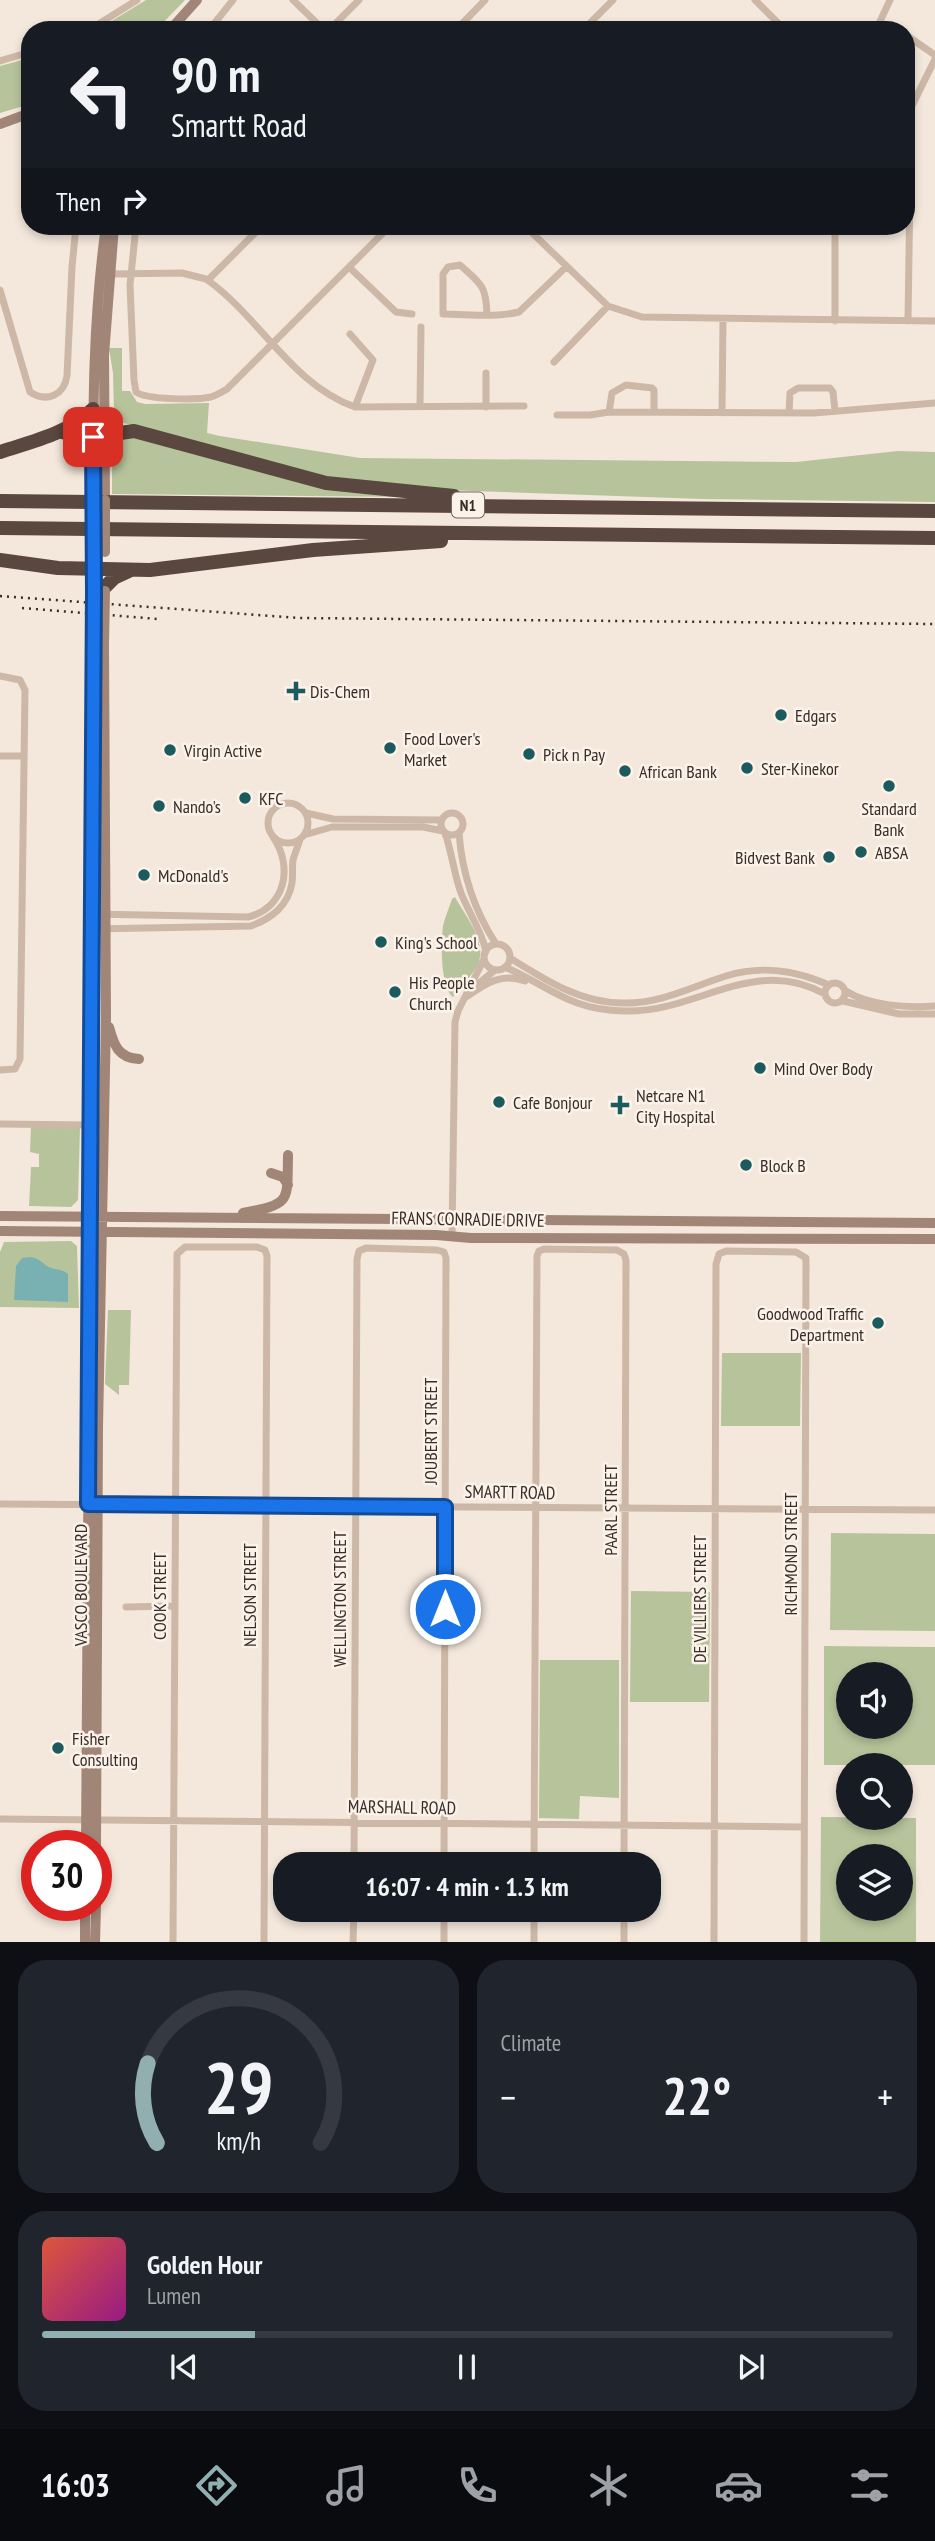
<!DOCTYPE html>
<meta charset="utf-8">
<style>
body{margin:0;font-family:"PT Sans Narrow",sans-serif;background:#20242c;color:#f1f3f6;height:100vh;display:flex;flex-direction:column;font-size:26px;white-space:nowrap}
*{box-sizing:border-box;margin:0}
p{font-size:23px;color:#9ea1a6}
.icon{flex:none;width:38px;height:38px;fill:none;stroke:currentColor;stroke-width:2;stroke-linecap:round;stroke-linejoin:round}
.map{position:relative;height:1942px;overflow:hidden}
.sheet{display:flex;flex-direction:column;gap:18px;padding:18px;background:#0d0f14;flex:1}
.sheet>*{flex:none}
.top-card{position:absolute;left:21px;top:21px;width:894px;height:214px;border-radius:28px;box-shadow:0 4px 10px #0003;background:#171b24;color:#f1f3f6;overflow:hidden}
.tools{position:absolute;left:836px;top:1662px;display:grid;gap:14px}
.tools a{display:grid;place-items:center;width:77px;height:77px;border-radius:50%;background:#171b24;box-shadow:0 4px 10px #0003;font-size:35px}
.speed{position:absolute;left:21px;top:1830px;display:flex;gap:14px;font-size:35px;font-weight:700;text-align:center}
.speed>*{display:grid;place-content:center;width:91px;height:91px;border-radius:50%;background:#171b24;box-shadow:0 4px 10px #0003;line-height:1}
.speed .limit{border:10px solid #d22;background:#fff;color:#111}
.pin{position:absolute;display:grid;place-items:center;width:60px;height:60px;color:#fff;margin:-30px;border-radius:14px;box-shadow:0 4px 10px #0006}
.me{position:absolute;width:77px;margin:-38px;rotate:0deg;stroke-linejoin:round;filter:drop-shadow(0 0 5px #0008)}
.turn{display:flex;align-items:center;gap:24px;height:147px;padding:0 35px;font-size:32px}
.turn .icon{width:91px;height:91px;stroke-width:2.5}
.turn b{display:block;font-size:49px;line-height:60px}
.then{display:flex;align-items:center;height:66px;padding:0 35px;background:#0003;gap:14px;font-size:26px}
.big{font-size:52px;font-weight:700;line-height:1.1}
.sheet .tile{flex:1;display:flex;flex-direction:column;justify-content:center;gap:10px;min-width:0;padding:0 24px;border-radius:28px;background:#20242c}
.sheet .dial{align-items:center;gap:0}
.dial svg{height:182px;overflow:visible;fill:none;stroke:#363941;stroke-width:7;stroke-linecap:round;text-anchor:middle}
.dial text{fill:#f1f3f6;stroke:none}
.song{display:flex;align-items:center;gap:21px}
.cover{width:84px;height:84px;border-radius:10px;background:linear-gradient(135deg,hsl(10 70% 55%),hsl(310 70% 35%))}
.played{height:7px;border-radius:4px;background:linear-gradient(90deg,#91aeb1 25%,#363941 25%)}
.keys{display:flex;justify-content:space-around;direction:ltr}
.heat{display:flex;justify-content:space-between;align-items:center;font-size:38px;direction:ltr}
.sheet .tiles{flex:1;display:grid;gap:18px;grid-template-columns:1fr 1fr}
.tile:last-child{grid-column:span 2}
.trip{position:absolute;left:273px;top:1852px;width:388px;height:70px;border-radius:28px;background:#171b24;box-shadow:0 4px 10px #0003;font-weight:700;line-height:70px;text-align:center}
.dock{display:flex;height:112px;justify-content:space-around;align-items:center;background:#090b0e;color:#9ea1a6}
.dock .icon{width:49px;height:49px}
.dock .active{color:#91aeb1}
.dock b{font-size:32px;color:#f1f3f6}
.map>svg:first-child{display:block}
</style>
<div class="map">
<svg width="935" height="1943" viewBox="0 0 935 1943">
<rect width="100%" height="100%" fill="#f4e8dc"/>
<!-- green -->
<path fill="#b7c49b" fill-rule="evenodd" d="M146 0H185L156 30H97Z
M30 58V104L0 113V66Z
M109 348H122V391H130L137 402 145 404 209 403 207 433 220 436 360 458 796 462 898 451 935 452V502L703 499 412 489 341 481 124 423 114 412 113 373Z
M126 435 414 497 112 494V439Z
M455 897C467 919 492 947 474 971 468 980 459 988 453 997 440 986 441 943 443 926 445 917 449 908 452 899Z
M31 1126 80 1128 78 1200 71 1207 29 1206 31 1167H39V1154L30 1152Z
M71 1241 77 1246 79 1308 0 1307V1252L4 1242Z
M108 1310H131L129 1385H119V1395L105 1384Z
M722 1353H801L800 1426H721Z
M831 1533 935 1534V1631L830 1630Z
M631 1591 710 1592 709 1702H630Z
M824 1646 935 1647V1765H824ZM849 1675H901V1727H849Z
M540 1660H619V1798L580 1796 579 1819 539 1818Z
M821 1817 916 1818V1942H820ZM849 1857H901V1909H849Z"/>
<!-- water -->
<path fill="#79b1b3" d="M30 1257C41 1258 43 1265 51 1268 58 1270 62 1269 68 1274V1302L14 1300 16 1266 22 1258Z"/>
<g fill="none" stroke-linecap="round" stroke-linejoin="round">
<!-- street -->
<path stroke="#cdb8a7" stroke-width="7" d="M293 0 324 30
M755 0 785 30
M879 23 894 30
M89 30 137 0
M209 30 233 0
M329 30 359 0
M456 30 485 0
M583 30 613 0
M876 30 890 0
M906 35 935 55
M0 61 30 52
M906 118 935 59
M136 226 130 285 134 380 136 392C147 400 197 400 211 397 217 395 222 392 227 389L390 226
M525 226 608 306 642 317 935 321
M646 226 663 229 743 230 753 226
M349 267 396 312 412 314
M109 274 182 273 206 279C259 316 292 385 355 407L524 406
M208 280 262 226
M0 290 30 392C47 403 64 395 67 376L72 267 76 226
M487 314C486 285 481 284 460 265L448 267 443 274V314C467 314 495 318 519 312L566 267
M835 321V226
M908 321 910 188
M350 334 373 360 355 407
M554 362 608 306
M420 406 421 327
M486 407V373
M609 412 612 393 626 385 652 388 654 390V412
M722 413 723 319
M789 413 790 393 798 388H830L833 392 835 411
M557 415H590L609 412 814 413 935 403
M0 676 20 680 25 690 20 1059 15 1069 0 1070
M0 756H23
M268 823a20 20 0 1 1 40 0a20 20 0 1 1-40 0Z
M441 824a11 11 0 1 1 22 0a11 11 0 1 1-22 0Z
M306 813 333 819 441 820
M445 833C452 853 454 874 461 893 469 913 481 930 486 951
M459 833C462 873 474 910 496 944
M304 835 332 827H423L443 831
M92 914 248 917C285 908 294 867 273 837
M92 929 251 926C272 918 288 906 292 883 293 876 292 868 293 860 295 853 298 846 300 839
M484 957a13 13 0 1 1 26 0a13 13 0 1 1-26 0Z
M510 958C545 980 581 1003 623 1003 660 1004 691 987 726 976 762 965 795 970 829 985
M505 967C551 987 569 1010 624 1011 696 1014 753 954 825 994
M825 993a10 10 0 1 1 20 0a10 10 0 1 1-20 0Z
M472 989 495 970
M846 991C869 1006 908 1008 935 1006
M466 997C485 984 501 972 525 981
M843 1001 899 1014H935
M0 1124 90 1125
M452 1236 455 1022 458 1011 484 959
M0 1504 935 1510
M126 1607 175 1606
M0 1819 804 1827
M354 1864 357 1259 359 1251 366 1248 437 1250 444 1252 446 1258 444 1864
M534 1864 537 1256 539 1251 544 1249 617 1250 624 1254 626 1260 624 1864
M173 1943 177 1254 185 1247H257L265 1250 267 1256 264 1943
M353 1943 354 1909
M444 1943V1909
M534 1943V1909
M624 1943V1909
M714 1943 716 1264 719 1254 726 1251 796 1252 806 1258 804 1943"/>
<!-- secondary -->
<path stroke="#a18678" stroke-width="10" d="M170 30 197 0
M0 124 30 113
M105 500 104 355 114 226
M93 501C93 407 93 318 106 226
M94 591V552
M109 1027C114 1045 118 1058 139 1059
M271 1173 283 1177 288 1185
M243 1213C292 1204 287 1202 288 1155
M0 1216 935 1223
M0 1231 436 1235 471 1238 935 1239
M86 1846 94 644
M96 1846 98 1428 106 1018 104 645
M85 1943V1906
M95 1943 96 1906"/>
<!-- highway -->
<path stroke="#5a473f" stroke-width="14" d="M62 432 93 437 134 431 326 483 454 496
M0 452C34 441 67 434 93 409
M0 501 935 511
M0 528 935 538
M0 560 58 568 150 570 313 550 441 541
M105 587 114 578 129 571"/>
<!-- rail -->
<path stroke="#392d28" stroke-width="2.5" stroke-dasharray="2 5" stroke-linecap="butt" d="M0 596 299 618 935 624
M22 608 158 619"/>
<!-- secondary-bridge -->
<path stroke="#a18678" stroke-width="10" d="M105 500V552
M93 501 94 552
M94 644V591
M104 645 105 591"/>
</g>
<g fill="none" stroke-linecap="round" stroke-linejoin="round">
<defs>
<path id="route" d="M93 437 94 591 88 1504 445 1507V1609"/>
</defs>
<!-- route casing -->
<use href="#route" stroke="#114b97" stroke-width="18"/>
<!-- route -->
<use href="#route" stroke="#1a73e8" stroke-width="12"/>
</g>
<!-- markers -->
<g fill="#1b5a5d" stroke="#fbf2e9" stroke-width="2.5">
<path d="M292.5 680.5h7v7h7v7h-7v7h-7v-7h-7v-7h7z"/>
<circle cx="781" cy="715" r="7"/>
<circle cx="390" cy="748" r="7"/>
<circle cx="170" cy="750" r="7"/>
<circle cx="529" cy="754" r="7"/>
<circle cx="747" cy="768" r="7"/>
<circle cx="625" cy="771" r="7"/>
<circle cx="889" cy="786" r="7"/>
<circle cx="245" cy="798" r="7"/>
<circle cx="159" cy="806" r="7"/>
<circle cx="861" cy="852" r="7"/>
<circle cx="829" cy="857" r="7"/>
<circle cx="144" cy="875" r="7"/>
<circle cx="381" cy="942" r="7"/>
<circle cx="395" cy="992" r="7"/>
<circle cx="760" cy="1068" r="7"/>
<circle cx="499" cy="1102" r="7"/>
<path d="M616.5 1094.5h7v7h7v7h-7v7h-7v-7h-7v-7h7z"/>
<circle cx="746" cy="1165" r="7"/>
<circle cx="878" cy="1323" r="7"/>
<circle cx="58" cy="1748" r="7"/>
</g>
<g text-anchor="middle" dominant-baseline="central" stroke-width="5" stroke-linejoin="round" paint-order="stroke">
<!-- shield labels -->
<rect fill="#fbf2e9" stroke="#736862" stroke-width="2" x="452" y="492.5" width="32" height="25" rx="5"/>
<g font-size="16" font-weight="bold" fill="#392d28">
<text x="468" y="505">N1</text>
</g>
<!-- poi labels -->
<g font-size="18" fill="#392d28" stroke="#fbf2e9" text-anchor="start">
<text x="310" y="691">Dis-Chem</text>
<text x="795" y="715">Edgars</text>
<text x="404" y="738">Food Lover's<tspan x="404" dy="21">Market</tspan></text>
<text x="184" y="750">Virgin Active</text>
<text x="543" y="754">Pick n Pay</text>
<text x="761" y="768">Ster-Kinekor</text>
<text x="639" y="771">African Bank</text>
<text x="259" y="798">KFC</text>
<text x="173" y="806">Nando's</text>
<text x="889" y="808" text-anchor="middle">Standard<tspan x="889" dy="21">Bank</tspan></text>
<text x="875" y="852">ABSA</text>
<text x="815" y="857" text-anchor="end">Bidvest Bank</text>
<text x="158" y="875">McDonald's</text>
<text x="395" y="942">King's School</text>
<text x="409" y="982">His People<tspan x="409" dy="21">Church</tspan></text>
<text x="774" y="1068">Mind Over Body</text>
<text x="636" y="1095">Netcare N1<tspan x="636" dy="21">City Hospital</tspan></text>
<text x="513" y="1102">Cafe Bonjour</text>
<text x="760" y="1165">Block B</text>
<text x="864" y="1313" text-anchor="end">Goodwood Traffic<tspan x="864" dy="21">Department</tspan></text>
<text x="72" y="1738">Fisher<tspan x="72" dy="21">Consulting</tspan></text>
</g>
<!-- street labels -->
<g font-size="18" fill="#392d28" stroke="#fbf2e9">
<text transform="translate(468 1219) rotate(1)">FRANS CONRADIE DRIVE</text>
<text transform="translate(430 1431) rotate(-90)">JOUBERT STREET</text>
<text transform="translate(510 1492) rotate(1)">SMARTT ROAD</text>
<text transform="translate(610 1510) rotate(-90)">PAARL STREET</text>
<text transform="translate(790 1554) rotate(-90)">RICHMOND STREET</text>
<text transform="translate(80 1585) rotate(-90)">VASCO BOULEVARD</text>
<text transform="translate(249 1595) rotate(-90)">NELSON STREET</text>
<text transform="translate(159 1596) rotate(-90)">COOK STREET</text>
<text transform="translate(339 1599) rotate(-90)">WELLINGTON STREET</text>
<text transform="translate(699 1599) rotate(-90)">DE VILLIERS STREET</text>
<text transform="translate(402 1807) rotate(1)">MARSHALL ROAD</text>
</g>
</g>
</svg>
<div class="tools">
<a><svg class="icon" aria-label="sound" viewBox="0 0 24 24"><path d="M4 9h4l5-4v14l-5-4H4zM17 9q2 3 0 6"/></svg></a>
<a><svg class="icon" aria-label="search" viewBox="0 0 24 24"><circle cx="10" cy="10" r="6"/><path d="M15 15l6 6"/></svg></a>
<a><svg class="icon" aria-label="layers" viewBox="0 0 24 24"><path d="M12 4l9 5-9 5-9-5zM3 14l9 5 9-5"/></svg></a>
</div>
<div class="speed"><div class="limit">30</div></div>
<div class="pin" style="left:93px;top:437px;background:#d93025"><svg class="icon" aria-label="arrive" viewBox="0 0 24 24"><path d="M6 21V4h12l-3 4 3 4H6"/></svg></div>
<svg class="me" style="left:445px;top:1609px" viewBox="-20 -20 40 40"><circle r="17" fill="#1a73e8" stroke="#fff" stroke-width="3"/><path d="M0-11L8 9 0 5-8 9z" fill="#fff"/></svg>
<div class="trip">16:07 · 4 min · 1.3 km</div>
<div class="top-card">
<div class="turn"><svg class="icon" aria-label="left" viewBox="0 0 24 24"><path d="M17 20v-9H6M10 6l-5 5 5 5"/></svg><div><b>90 m</b>Smartt Road</div></div>
<div class="then">Then<svg class="icon" aria-label="right" viewBox="0 0 24 24"><path d="M7 20v-9h11M14 6l5 5-5 5"/></svg></div>
</div>
</div>
<section class="sheet">
<div class="tiles">
<div class="tile dial"><svg viewBox="0 0 100 80">
<path d="M14 69A42 42 0 1 1 86 69"/>
<path d="M14 69A42 42 0 0 1 10 34" stroke="#91aeb1"/>
<text x="50" y="56" font-size="32" font-weight="700">29</text>
<text x="50" y="72" font-size="11">km/h</text>
</svg></div>
<div class="tile"><p>Climate</p>
<div class="heat"><a>−</a><b class="big">22°</b><a>+</a></div>
</div>
<div class="tile">
<div class="song"><i class="cover"></i><div><b>Golden Hour</b><p>Lumen</p></div></div>
<div class="played"></div>
<div class="keys"><svg class="icon" aria-label="previous" viewBox="0 0 24 24"><path d="M18 5L8 12l10 7zM5 5v14"/></svg><svg class="icon" aria-label="pause" viewBox="0 0 24 24"><path d="M8 5v14M16 5v14"/></svg><svg class="icon" aria-label="next" viewBox="0 0 24 24"><path d="M6 5l10 7-10 7zM19 5v14"/></svg></div>
</div>
</div>
</section>
<nav class="dock">
<b>16:03</b>
<svg class="icon active" aria-label="directions" viewBox="0 0 24 24"><path d="M12 3l9 9-9 9-9-9zM9 14v-3h6M13 9l2 2-2 2"/></svg>
<svg class="icon" aria-label="music" viewBox="0 0 24 24"><path d="M9 18V5l10-2v13"/><circle cx="6" cy="18" r="3"/><circle cx="16" cy="16" r="3"/></svg>
<svg class="icon" aria-label="phone" viewBox="0 0 24 24"><path d="M5 4h4l2 5-3 2q2 4 5 5l2-3 5 2v4C11 20 4 13 5 4z"/></svg>
<svg class="icon" aria-label="climate" viewBox="0 0 24 24"><path d="M12 3v18M4 7l16 10M4 17L20 7"/></svg>
<svg class="icon" aria-label="car" viewBox="0 0 24 24"><path d="M5 17H2v-5l4-1 3-4h7l3 4 3 1v5h-3M9 17h6M6 11h13"/><circle cx="7" cy="17" r="2"/><circle cx="17" cy="17" r="2"/></svg>
<svg class="icon" aria-label="filters" viewBox="0 0 24 24"><path d="M4 7h16M4 17h16"/><circle cx="9" cy="7" r="2"/><circle cx="15" cy="17" r="2"/></svg>
</nav>
